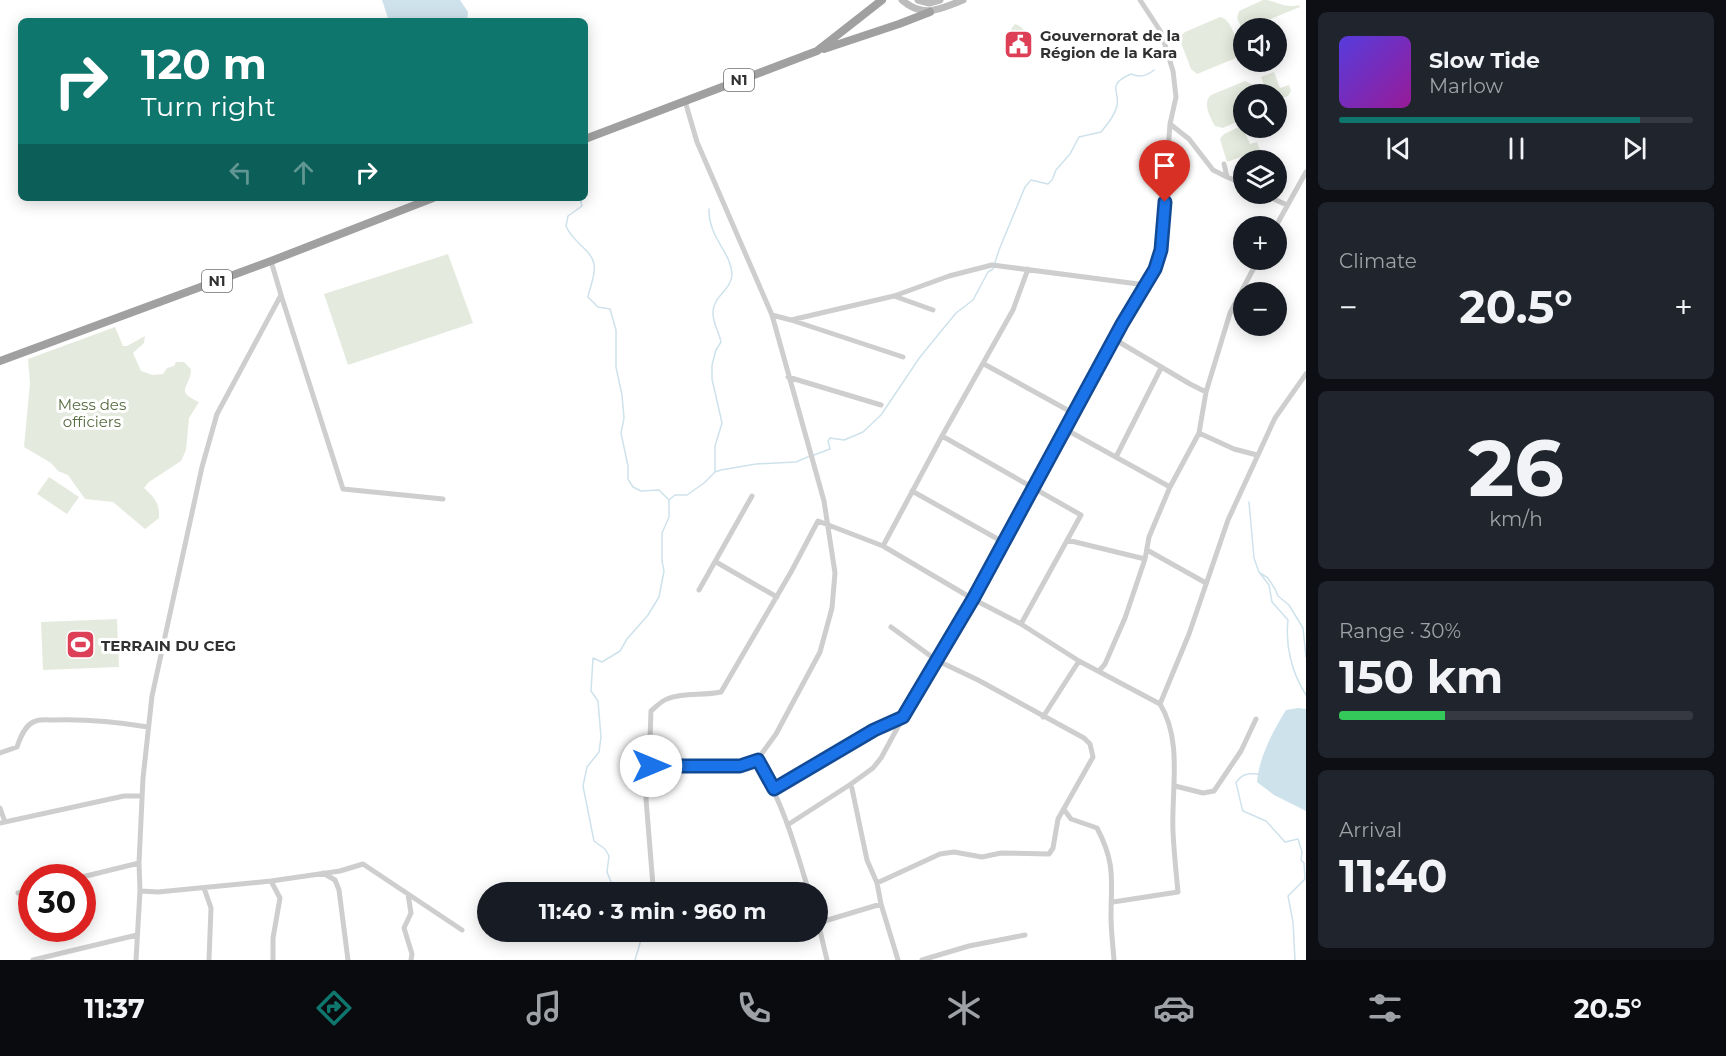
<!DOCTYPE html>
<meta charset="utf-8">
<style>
body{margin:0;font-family:Montserrat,sans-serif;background:#20242c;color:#f1f3f6;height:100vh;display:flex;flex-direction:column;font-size:22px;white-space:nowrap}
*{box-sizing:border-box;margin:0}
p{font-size:20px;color:#9ea1a6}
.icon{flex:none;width:33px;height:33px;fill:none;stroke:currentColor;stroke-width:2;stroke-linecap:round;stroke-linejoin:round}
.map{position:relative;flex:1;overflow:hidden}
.details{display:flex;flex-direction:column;gap:12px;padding:12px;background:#0d0f14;width:420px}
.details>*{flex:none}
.banner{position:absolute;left:18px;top:18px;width:570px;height:183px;border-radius:9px;box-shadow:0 3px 15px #0003;background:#0f766e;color:#fff;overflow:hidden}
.controls{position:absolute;left:1233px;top:18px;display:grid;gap:12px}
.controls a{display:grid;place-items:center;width:54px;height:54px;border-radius:50%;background:#171b24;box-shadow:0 3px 15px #0003;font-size:30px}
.speed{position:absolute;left:18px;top:864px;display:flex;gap:12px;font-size:30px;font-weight:700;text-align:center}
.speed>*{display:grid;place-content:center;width:78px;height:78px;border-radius:50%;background:#171b24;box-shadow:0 3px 15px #0003;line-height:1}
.speed .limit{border:9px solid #d22;background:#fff;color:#111}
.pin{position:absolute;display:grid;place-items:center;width:51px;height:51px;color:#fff;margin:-62px -26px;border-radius:50% 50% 50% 0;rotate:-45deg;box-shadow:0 0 6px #0007}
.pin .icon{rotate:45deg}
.me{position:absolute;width:66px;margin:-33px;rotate:90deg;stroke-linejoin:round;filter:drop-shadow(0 0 4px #0008)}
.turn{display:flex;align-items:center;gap:21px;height:126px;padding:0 24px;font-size:27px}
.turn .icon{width:78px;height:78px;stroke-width:2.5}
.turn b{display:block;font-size:42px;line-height:51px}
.lanes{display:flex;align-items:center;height:57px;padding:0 24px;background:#0003;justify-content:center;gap:30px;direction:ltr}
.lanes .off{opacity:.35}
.big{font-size:45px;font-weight:700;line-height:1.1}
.details .card{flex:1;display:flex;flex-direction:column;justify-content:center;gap:9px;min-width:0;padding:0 21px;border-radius:9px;background:#20242c}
.details .dial{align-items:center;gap:0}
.dial b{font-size:78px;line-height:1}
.song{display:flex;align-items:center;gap:18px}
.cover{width:72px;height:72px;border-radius:9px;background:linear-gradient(135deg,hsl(250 70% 55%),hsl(300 70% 35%))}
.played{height:6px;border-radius:3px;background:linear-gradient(90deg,#0f766e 85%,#363941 85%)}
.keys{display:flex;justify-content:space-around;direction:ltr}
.heat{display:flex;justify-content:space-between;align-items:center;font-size:33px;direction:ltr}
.charge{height:9px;border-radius:4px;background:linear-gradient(90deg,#34c759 30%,#363941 0)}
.trip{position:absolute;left:477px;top:882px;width:351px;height:60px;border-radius:30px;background:#171b24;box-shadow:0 3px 15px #0003;font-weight:700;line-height:60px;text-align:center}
.tab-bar{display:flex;height:96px;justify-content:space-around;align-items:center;background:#090b0e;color:#9ea1a6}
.tab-bar .icon{width:42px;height:42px}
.tab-bar .current{color:#0f766e}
.tab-bar b{font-size:27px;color:#f1f3f6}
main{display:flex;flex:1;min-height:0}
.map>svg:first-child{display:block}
</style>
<main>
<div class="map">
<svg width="1306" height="960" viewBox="0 0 1306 960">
<rect width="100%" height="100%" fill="#fff"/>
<!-- green -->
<path fill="#e5eade" d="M1263 0C1277 0 1283 9 1299 5L1300 7 1249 28H1244L1243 31 1237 18 1239 11Z
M1220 17C1232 19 1235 39 1240 50L1236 58 1197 74 1191 69 1180 40 1181 36 1185 32Z
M1015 24C1025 27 1027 35 1027 44L1021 53C1008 48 1005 34 1015 24Z
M1274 72 1280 88 1289 85 1291 91 1288 96 1277 100 1276 94H1267L1261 77Z
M1245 81 1254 85 1257 94H1244L1243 119 1223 128 1215 126C1210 117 1202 103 1211 95Z
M1239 127 1244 130 1250 144 1257 142 1260 150 1227 162 1220 139 1224 134Z
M448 254 473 323 348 365 324 294Z
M115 327 123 346H127L145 336 144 343 133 353 141 371 153 375 163 374 167 368 174 366 176 362H184L191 369C191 388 173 390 199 402L189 418 186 450 181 461 149 482 144 488C154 497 160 503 159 518L145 529 113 502 85 499 68 475 58 471 51 463 24 447 30 383 28 359Z
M49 477 79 497 67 514 37 494Z
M117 619 119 667 43 670 41 622Z"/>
<!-- water -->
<path fill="#cee2ec" d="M382 0H460L468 12 467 21H389Z
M1298 708 1306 709V811L1274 795 1257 782C1259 757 1273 731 1286 710Z"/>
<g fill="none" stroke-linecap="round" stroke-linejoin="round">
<!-- stream -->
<path stroke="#cee2ec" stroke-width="1.5" d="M580 198 582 206 568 216 566 226C573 243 592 250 594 264 596 275 590 286 588 297L598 307 610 309 616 330V367L622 395 624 418 621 433 628 466V479L633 487 641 491 659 490 669 500V517L662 533V561L664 571 659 597 648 615 627 639 620 651 602 662 593 658 591 691 598 701 601 737 599 752 587 767 583 786 594 841 605 849 609 856 607 872 615 892
M709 209C708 237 731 252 732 274 732 289 714 296 713 311 712 323 719 331 721 342L716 350 712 365V379L722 423 715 446V472
M814 455 830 449 828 441 830 438 844 440 863 432 881 415 920 357 956 313 973 300 988 272 993 269 999 250 1025 187 1031 180 1048 184 1052 180 1056 170 1070 154 1079 137 1101 132C1107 125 1115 115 1117 106 1120 90 1106 85 1131 74 1140 78 1147 76 1154 70
M669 500 675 495H687L704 483 715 472 721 470 756 464 796 462 810 456
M1249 502 1254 558 1259 572 1269 585 1272 602 1288 620C1285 646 1292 673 1306 695
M1260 573 1268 578 1275 589 1278 596 1289 605 1303 628 1306 657
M1258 774C1248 773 1241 774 1236 783 1239 793 1240 802 1243 811L1266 821 1285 842 1298 839 1302 852 1301 860 1304 863 1305 879 1288 896 1293 922 1295 960
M635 960 641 940 639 932"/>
<!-- minor -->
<path stroke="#cecece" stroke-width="5" d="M1170 124 1189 139 1213 170 1227 177
M1224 164 1227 177 1244 184
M1263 194 1287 205
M1276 226 1306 172
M271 261 281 295 343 489 443 499
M894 296 933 310
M772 315 791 320 903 357
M791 320 894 296 949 276 992 265 1146 285
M1114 339 1190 384 1206 392
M984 364 1073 413
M788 377 881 405
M1065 429 1170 487
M1199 433 1234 449 1257 455
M942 436 1081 515 1021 624 1079 661 1160 704C1183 741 1171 791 1173 832 1174 852 1176 872 1178 892L1113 902
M1116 457 1161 368
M912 491 1003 542
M1067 540 1145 559
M883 546 942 436 1013 310 1028 269
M1147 550 1206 583
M716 562 777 597
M699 590 752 496
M1099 671 1105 664 1125 618 1145 559 1149 537 1170 487 1199 433 1206 392 1230 313 1258 260
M1160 704 1189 634 1228 520 1275 418 1306 374
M1043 717 1079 661
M0 753 17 747C20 738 25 724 36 721 41 719 49 720 54 720 86 719 117 722 148 727
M757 760C784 805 794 843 809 892
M624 766H740L757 760 776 734 820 652 832 608 835 573 824 501 772 315 697 142 685 101
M851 784 867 860 877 883 881 904 898 960
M1175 786 1203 793 1214 791 1241 751 1256 719
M774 789 874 730 903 717
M0 808 5 822
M1065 811 1071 819 1097 828C1116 864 1111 880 1111 917 1111 931 1113 946 1114 960
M0 823 124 796H142
M789 824 851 784 873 768 881 758 918 690 973 599 1122 324 1155 269 1161 250 1165 216V189L1170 124 1176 97 1173 71 1161 32 1140 0
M323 873 335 880 339 890 348 960
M78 878 139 863
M271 881 280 898 273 938V960
M877 883 940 854 954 852 982 857 1001 853 1049 854 1053 848 1058 819 1093 757 1090 744 1084 738 978 680 936 660 891 627
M653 886 646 799 652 758 650 739 651 711C656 707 661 701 667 699 683 692 703 696 721 692L791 572 818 521 883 546 973 599 1021 624
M204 888 211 908 209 960
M140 891 158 892 271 881 340 871 363 864 462 930
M18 893 32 890
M408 894 411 913 404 928 412 954 411 960
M818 922 827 960
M818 923 881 904
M33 960 137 935
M136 960 140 891 139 863 143 778 152 696 202 467 217 414 281 295
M922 960 969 946 1025 935"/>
<!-- secondary -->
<path stroke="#bbb" stroke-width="7" d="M902 0C924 19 939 9 963 0
M918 0 929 3 940 0"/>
<!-- trunk -->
<path stroke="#a0a0a0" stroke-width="8" d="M824 49 899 24 930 12
M585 139 817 51 882 0
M0 361 271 261 433 198"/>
</g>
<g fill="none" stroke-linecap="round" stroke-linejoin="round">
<defs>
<path id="route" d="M651 766H740L758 760 774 789 874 730 903 717 973 599 1122 324 1155 269 1161 250 1165 202"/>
</defs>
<!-- route casing -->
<use href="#route" stroke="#114b97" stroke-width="15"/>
<!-- route -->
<use href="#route" stroke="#1a73e8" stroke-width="10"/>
</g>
<!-- icons -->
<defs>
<symbol id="civic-square" viewBox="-11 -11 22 22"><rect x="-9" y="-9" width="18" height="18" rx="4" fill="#dd3f56" stroke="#fff"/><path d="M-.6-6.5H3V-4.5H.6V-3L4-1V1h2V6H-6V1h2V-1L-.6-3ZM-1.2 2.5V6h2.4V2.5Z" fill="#fff"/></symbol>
<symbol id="stadium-square" viewBox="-11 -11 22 22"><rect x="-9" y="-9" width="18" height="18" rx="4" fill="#dd3f56" stroke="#fff"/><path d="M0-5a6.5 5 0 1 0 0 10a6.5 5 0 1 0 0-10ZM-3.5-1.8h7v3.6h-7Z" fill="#fff"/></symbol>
</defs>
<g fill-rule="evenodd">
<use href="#civic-square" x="1002" y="28" width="33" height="33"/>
<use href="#stadium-square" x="64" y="628" width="33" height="33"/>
</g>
<g text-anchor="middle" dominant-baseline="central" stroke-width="6" stroke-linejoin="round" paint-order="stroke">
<!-- shield labels -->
<g fill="#fff" stroke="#6f6f6f" stroke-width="1.5">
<rect x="724" y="69" width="30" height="22" rx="4.5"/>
<rect x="202" y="270" width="30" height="22" rx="4.5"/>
</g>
<g font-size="14" font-weight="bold" fill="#313131">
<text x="739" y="80">N1</text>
<text x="217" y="281">N1</text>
</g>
<!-- poi labels -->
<g font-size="15" font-weight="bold" fill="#313131" stroke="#fff" text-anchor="start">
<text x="1040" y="35">Gouvernorat de la<tspan x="1040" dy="17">Région de la Kara</tspan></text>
<text x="101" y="645">TERRAIN DU CEG</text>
</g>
<!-- park labels -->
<g font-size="15" fill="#586c40" stroke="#fff">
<text x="92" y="404">Mess des<tspan x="92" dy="17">officiers</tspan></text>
</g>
</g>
</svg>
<div class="controls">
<a><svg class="icon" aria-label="sound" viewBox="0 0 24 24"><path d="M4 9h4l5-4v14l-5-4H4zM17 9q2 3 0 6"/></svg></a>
<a><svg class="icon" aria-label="search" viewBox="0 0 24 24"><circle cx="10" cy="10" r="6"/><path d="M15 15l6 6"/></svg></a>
<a><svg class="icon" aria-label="layers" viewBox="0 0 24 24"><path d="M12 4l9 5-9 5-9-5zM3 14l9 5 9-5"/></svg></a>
<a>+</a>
<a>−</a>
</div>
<div class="speed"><div class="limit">30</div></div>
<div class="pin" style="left:1165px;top:202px;background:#d93025"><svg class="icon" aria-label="arrive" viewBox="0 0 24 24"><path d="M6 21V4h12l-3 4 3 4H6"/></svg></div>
<svg class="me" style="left:651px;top:766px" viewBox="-20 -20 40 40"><circle r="19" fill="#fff"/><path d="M0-13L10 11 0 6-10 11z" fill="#1a73e8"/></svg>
<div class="trip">11:40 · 3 min · 960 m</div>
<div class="banner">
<div class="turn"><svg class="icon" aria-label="right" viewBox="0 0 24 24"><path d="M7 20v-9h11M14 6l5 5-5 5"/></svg><div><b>120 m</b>Turn right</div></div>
<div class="lanes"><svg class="icon off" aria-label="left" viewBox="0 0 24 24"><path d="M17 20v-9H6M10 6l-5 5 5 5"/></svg><svg class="icon off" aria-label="ahead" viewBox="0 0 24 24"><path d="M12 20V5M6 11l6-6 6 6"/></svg><svg class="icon" aria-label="right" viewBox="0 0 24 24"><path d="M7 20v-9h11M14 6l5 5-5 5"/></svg></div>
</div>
</div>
<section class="details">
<div class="card">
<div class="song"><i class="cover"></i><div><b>Slow Tide</b><p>Marlow</p></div></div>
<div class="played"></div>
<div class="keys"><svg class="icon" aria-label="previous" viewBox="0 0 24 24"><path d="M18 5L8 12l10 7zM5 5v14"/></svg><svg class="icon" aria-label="pause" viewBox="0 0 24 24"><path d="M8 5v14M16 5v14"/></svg><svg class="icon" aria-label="next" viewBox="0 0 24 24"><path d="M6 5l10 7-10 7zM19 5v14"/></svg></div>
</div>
<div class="card"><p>Climate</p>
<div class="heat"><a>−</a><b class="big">20.5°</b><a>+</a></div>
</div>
<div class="card dial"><b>26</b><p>km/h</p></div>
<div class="card"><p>Range · 30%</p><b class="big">150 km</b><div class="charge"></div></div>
<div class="card"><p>Arrival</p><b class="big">11:40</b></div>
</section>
</main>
<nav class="tab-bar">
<b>11:37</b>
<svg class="icon current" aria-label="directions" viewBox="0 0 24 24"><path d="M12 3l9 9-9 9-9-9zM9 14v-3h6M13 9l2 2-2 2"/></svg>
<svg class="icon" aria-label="music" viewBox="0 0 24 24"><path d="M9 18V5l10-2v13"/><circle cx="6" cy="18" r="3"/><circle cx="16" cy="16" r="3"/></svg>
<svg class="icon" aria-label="phone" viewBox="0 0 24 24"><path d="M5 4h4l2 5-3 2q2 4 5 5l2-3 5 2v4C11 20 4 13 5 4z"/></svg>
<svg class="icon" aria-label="climate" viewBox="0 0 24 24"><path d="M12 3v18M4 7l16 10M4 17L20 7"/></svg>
<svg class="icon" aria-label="car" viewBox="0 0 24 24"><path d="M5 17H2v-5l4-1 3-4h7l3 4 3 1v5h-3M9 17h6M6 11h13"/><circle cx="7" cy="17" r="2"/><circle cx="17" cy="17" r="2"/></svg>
<svg class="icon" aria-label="filters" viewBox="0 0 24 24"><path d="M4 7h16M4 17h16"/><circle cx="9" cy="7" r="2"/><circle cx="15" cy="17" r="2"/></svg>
<b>20.5°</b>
</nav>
